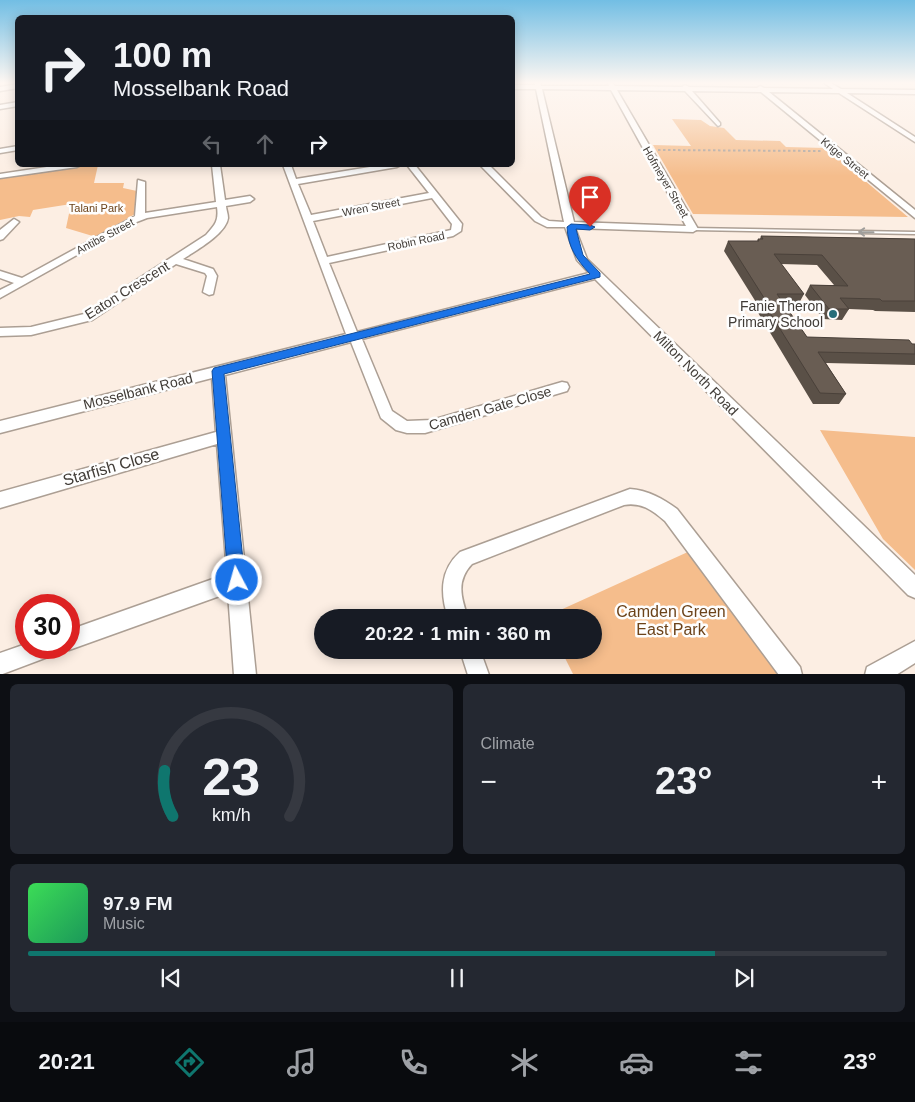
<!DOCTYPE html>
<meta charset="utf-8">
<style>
body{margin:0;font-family:Helvetica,sans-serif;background:#242831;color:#f1f3f6;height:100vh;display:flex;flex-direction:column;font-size:19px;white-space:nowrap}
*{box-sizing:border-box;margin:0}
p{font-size:16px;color:#9ea1a6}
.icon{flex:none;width:28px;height:28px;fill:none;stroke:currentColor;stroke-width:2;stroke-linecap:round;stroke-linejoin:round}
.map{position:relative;height:674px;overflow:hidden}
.side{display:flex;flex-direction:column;gap:10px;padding:10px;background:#0d0f14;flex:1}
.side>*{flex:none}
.top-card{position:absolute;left:15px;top:15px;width:500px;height:152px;border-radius:8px;box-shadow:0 2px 12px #0003;background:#171b24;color:#f1f3f6;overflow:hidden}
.speed{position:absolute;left:15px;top:594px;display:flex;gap:10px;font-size:25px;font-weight:700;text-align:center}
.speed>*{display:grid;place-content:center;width:65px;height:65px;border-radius:50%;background:#171b24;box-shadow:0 2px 12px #0003;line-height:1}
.speed .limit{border:8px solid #d22;background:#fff;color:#111}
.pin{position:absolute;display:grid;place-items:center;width:42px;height:42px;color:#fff;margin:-51px -21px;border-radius:50% 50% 50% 0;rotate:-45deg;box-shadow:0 0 5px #0007}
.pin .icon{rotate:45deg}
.me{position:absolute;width:55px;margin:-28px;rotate:354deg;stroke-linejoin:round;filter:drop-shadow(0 0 4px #0008)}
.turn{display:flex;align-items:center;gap:18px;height:105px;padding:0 15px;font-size:22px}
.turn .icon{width:65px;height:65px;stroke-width:2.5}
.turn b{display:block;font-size:35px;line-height:42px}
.lanes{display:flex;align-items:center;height:48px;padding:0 15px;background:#0003;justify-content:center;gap:25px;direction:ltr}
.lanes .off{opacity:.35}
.big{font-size:38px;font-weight:600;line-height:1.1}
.side .card{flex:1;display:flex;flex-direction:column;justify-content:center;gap:8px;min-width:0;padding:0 18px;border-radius:8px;background:#242831}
.side .dial{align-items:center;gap:0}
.dial svg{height:130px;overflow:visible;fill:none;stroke:#363941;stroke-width:7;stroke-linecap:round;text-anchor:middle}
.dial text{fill:#f1f3f6;stroke:none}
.song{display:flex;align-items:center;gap:15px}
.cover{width:60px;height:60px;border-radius:8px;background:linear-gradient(135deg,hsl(130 70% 55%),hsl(150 70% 35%))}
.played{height:5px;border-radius:2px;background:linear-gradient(90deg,#0f766e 80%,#363941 80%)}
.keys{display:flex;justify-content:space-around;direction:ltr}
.heat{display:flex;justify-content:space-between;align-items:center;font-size:28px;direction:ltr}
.side .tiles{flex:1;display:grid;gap:10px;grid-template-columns:1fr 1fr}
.card:last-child{grid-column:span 2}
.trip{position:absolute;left:314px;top:609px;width:288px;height:50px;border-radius:25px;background:#171b24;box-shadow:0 2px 12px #0003;font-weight:600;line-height:50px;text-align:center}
.dock{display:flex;height:80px;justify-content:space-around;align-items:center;background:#090b0e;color:#9ea1a6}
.dock .icon{width:35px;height:35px}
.dock .active{color:#0f766e}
.dock b{font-size:22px;color:#f1f3f6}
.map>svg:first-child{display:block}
</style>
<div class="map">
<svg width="915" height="675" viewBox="0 0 915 675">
<rect width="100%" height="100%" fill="#fceee3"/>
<!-- green -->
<path fill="#f5bd8c" d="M672 119 701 120 710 126 724 128 736 140 780 141 786 147 826 148 908 217 693 214 653 145 691 146Z
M85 165H98L94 183H124L123 188 137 191 135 214 96 237 66 228 71 204 33 210 30 217 19 216 0 220V177Z
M820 430 915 437V570L883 539Z
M690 551 781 674H573L561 650H592V618L545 617Z"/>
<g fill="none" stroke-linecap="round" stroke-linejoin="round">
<defs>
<path id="service" d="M691 228 915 232V234L693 230 691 229Z"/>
<path id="minor" d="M534 82H540L541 86H609L608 84 611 82 615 86 682 87 685 85 689 87 757 88 760 86 764 88 833 89 823 82H829L841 89 915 90V94L847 93 915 137V142L839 93 769 92 915 210V218L761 92 692 91 720 123V125L718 126 685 91 617 90 698 229 693 232 575 228 587 259 915 575V598L908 595 595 279 362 339 392 411 407 421 432 420 562 382 567 383 569 387 567 391 425 433H407L396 430 381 418 351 342 225 375 256 675H234L228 593 69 650 62 648H69V630L227 574 217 444 0 508V492L216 432 212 378 0 433V421L346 334 283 165H291L296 179 382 165H401L397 167 298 184 311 215 429 193 407 165H415L462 224 461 231 453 236 329 263 357 332 589 273 577 260 565 227H547L535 221 480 165H489L541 217 549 221 564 222 536 89H512V85H535ZM542 89 611 90 686 226 574 222ZM432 198 452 224 451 230 327 257 313 221Z
M18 84V88L0 91V87Z
M18 102V106L0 109V105Z
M18 146V150L0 153V149Z
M60 165H81L77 167 0 178V174Z
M212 165H220L225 200 250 196 254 199 250 202 226 206C226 209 228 214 228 218 226 234 195 251 183 259L213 269 217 276 213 294 209 295 203 292 207 276 205 273 176 264 92 320 31 335 0 336V328L31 327 84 314 206 235C215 225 219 221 217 207L147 218 134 223 0 298V290L14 283 0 278V271L22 278 135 216 138 180 145 182V213L216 202Z
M14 219 19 222 3 239 0 240V230Z
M630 489C648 490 663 499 677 509L800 667 802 675H779L665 521C652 510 641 502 624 505L472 564C456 581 461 597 468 618H448C440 593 440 570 460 552Z
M915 641V663L896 675H865L867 667Z
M26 644V648H56L53 655 0 675V653Z
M460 650H480L489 675H468Z"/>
</defs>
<!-- service casing -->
<use href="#service" stroke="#ac9f94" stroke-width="3"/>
<!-- minor casing -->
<use href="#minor" stroke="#ac9f94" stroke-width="3"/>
<!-- path -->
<path stroke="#aaa098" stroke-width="2" stroke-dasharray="2.5 2.5" stroke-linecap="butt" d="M658 150 823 151"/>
<!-- service -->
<use href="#service" fill="#fff" fill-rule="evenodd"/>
<!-- minor -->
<use href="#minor" fill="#fff" fill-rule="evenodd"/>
</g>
<!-- wall -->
<path fill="#5a5047" d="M761 236 915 239V312L875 311 873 310 849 309 842 320 823 319 805 295 810 285H834L817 265 781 264 804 294 798 305 784 304 807 337 915 344V365L826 363 846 394 839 404H813L757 311 759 307 724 251 728 241H757L758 239H760Z"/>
<!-- building -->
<path fill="#695d53" stroke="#4a413a" d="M761 236 915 239V301H882L880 299 840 298 849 309H829L810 285 848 286 822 255 774 254 804 294H777L807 337 909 340 912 344H915V354L818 352 846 394 820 393 762 300 766 301 728 241H759L758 239H763Z"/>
<!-- one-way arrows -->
<defs><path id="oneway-shaft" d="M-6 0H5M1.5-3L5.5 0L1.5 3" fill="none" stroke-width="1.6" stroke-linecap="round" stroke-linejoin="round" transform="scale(1.25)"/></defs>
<use stroke="#a09e9b" href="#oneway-shaft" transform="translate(866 232) rotate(-179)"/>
<!-- sky -->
<linearGradient id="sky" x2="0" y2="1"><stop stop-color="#72bee4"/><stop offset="0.47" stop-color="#fef7f2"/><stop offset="1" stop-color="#fef7f2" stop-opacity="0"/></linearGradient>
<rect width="915" height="176" fill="url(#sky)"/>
<!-- route -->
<path fill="#1a73e8" stroke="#114b97" d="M571 224 590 225 595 227 590 230 576 229 583 255 600 273V277L224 374 245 580 243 586 237 589 231 586 228 580 212 371 214 368 590 274C576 259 568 247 567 227Z"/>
<!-- markers -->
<circle fill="#266e7a" stroke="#fefefe" stroke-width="2" cx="833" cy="314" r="5"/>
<g text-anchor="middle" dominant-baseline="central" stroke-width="5" stroke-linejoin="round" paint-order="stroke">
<!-- far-street labels -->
<g font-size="11" fill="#413c37" stroke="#fefefe">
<text transform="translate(845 158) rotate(39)">Krige Street</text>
<text transform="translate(666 182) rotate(60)">Hofmeyer Street</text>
<text transform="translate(371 207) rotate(-11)">Wren Street</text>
<text transform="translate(105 236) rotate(-28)">Antibe Street</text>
<text transform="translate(416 241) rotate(-12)">Robin Road</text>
</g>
<!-- far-park labels -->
<g font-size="11" fill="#6c431a" stroke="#fefefe">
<text x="96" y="208">Talani Park</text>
</g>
<!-- street labels -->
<g font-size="14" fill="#413c37" stroke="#fefefe">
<text transform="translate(127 290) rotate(-32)">Eaton Crescent</text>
<text transform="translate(696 373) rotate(45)">Milton North Road</text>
<text transform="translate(138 391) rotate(-14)">Mosselbank Road</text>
<text transform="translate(490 408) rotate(-16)">Camden Gate Close</text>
</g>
<!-- poi labels -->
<g font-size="14" fill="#413c37" stroke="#fefefe" text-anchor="end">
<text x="823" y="306">Fanie Theron<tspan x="823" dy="16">Primary School</tspan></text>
</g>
<!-- near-street labels -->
<g font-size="16" fill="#413c37" stroke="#fefefe">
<text transform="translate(111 467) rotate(-16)">Starfish Close</text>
</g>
<!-- near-park labels -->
<g font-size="16" fill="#6c431a" stroke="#fefefe">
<text x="671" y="611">Camden Green<tspan x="671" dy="18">East Park</tspan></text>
</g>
</g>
</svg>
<div class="speed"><div class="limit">30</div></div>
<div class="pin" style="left:590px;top:227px;background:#d93025"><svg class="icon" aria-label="arrive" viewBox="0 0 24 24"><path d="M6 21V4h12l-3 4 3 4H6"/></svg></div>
<svg class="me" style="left:237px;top:580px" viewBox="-20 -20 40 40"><circle r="17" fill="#1a73e8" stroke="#fff" stroke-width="3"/><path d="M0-11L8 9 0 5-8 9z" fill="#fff"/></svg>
<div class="trip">20:22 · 1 min · 360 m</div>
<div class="top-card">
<div class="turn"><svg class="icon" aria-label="right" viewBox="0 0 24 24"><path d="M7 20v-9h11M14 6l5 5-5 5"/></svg><div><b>100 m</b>Mosselbank Road</div></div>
<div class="lanes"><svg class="icon off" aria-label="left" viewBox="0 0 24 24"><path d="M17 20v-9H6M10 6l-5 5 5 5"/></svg><svg class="icon off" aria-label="ahead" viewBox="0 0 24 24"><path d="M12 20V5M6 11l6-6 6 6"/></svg><svg class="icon" aria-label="right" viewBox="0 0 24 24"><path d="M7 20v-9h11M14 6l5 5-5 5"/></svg></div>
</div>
</div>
<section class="side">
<div class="tiles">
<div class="card dial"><svg viewBox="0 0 100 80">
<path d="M14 69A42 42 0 1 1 86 69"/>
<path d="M14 69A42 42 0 0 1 9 41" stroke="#0f766e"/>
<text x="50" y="56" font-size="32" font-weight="700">23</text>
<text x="50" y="72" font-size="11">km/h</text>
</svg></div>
<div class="card"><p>Climate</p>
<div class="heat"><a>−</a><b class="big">23°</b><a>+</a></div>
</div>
<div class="card">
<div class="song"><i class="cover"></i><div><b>97.9 FM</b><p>Music</p></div></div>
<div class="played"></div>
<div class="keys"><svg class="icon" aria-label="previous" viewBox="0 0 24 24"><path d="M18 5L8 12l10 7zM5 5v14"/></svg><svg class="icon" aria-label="pause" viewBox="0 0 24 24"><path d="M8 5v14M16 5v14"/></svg><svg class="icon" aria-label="next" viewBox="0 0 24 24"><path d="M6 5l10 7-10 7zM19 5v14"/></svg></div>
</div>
</div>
</section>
<nav class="dock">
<b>20:21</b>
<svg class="icon active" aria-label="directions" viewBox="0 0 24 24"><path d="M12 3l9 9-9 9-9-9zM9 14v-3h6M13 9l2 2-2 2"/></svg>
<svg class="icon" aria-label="music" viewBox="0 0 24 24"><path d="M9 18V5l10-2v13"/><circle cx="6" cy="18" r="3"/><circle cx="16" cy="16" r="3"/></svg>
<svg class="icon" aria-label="phone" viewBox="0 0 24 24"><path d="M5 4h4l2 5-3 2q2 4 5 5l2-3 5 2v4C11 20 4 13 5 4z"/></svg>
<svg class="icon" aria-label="climate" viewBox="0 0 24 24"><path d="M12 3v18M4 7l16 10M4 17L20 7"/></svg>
<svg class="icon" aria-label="car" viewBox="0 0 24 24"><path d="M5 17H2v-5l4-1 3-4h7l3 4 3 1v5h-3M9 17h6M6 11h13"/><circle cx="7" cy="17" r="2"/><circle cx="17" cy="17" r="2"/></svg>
<svg class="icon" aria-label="filters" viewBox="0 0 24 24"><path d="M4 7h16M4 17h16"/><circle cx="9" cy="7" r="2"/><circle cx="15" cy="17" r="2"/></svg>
<b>23°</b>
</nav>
